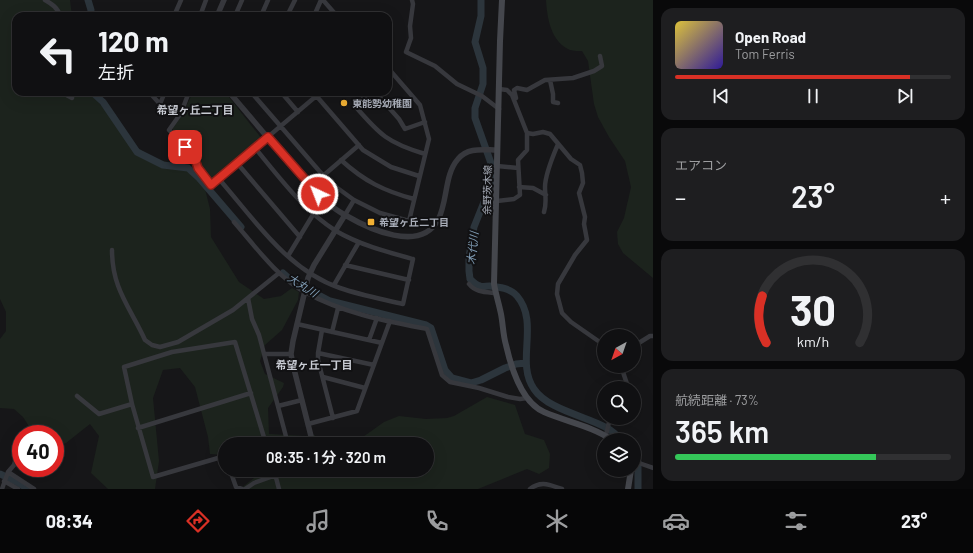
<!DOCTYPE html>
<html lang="ja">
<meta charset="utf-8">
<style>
body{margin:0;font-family:Barlow,"Noto Sans JP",sans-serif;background:#1e1e20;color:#f1f3f6;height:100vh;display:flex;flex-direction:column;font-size:15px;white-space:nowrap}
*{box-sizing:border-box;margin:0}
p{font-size:13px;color:#9c9d9f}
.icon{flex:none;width:22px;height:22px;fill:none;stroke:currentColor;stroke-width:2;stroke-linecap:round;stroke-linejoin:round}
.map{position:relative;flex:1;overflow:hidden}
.panel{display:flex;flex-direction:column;gap:8px;padding:8px;background:#09090a;width:320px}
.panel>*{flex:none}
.banner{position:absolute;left:12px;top:12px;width:380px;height:84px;border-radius:12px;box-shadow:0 4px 16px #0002,0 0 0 1px #303032;background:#101012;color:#f1f3f6;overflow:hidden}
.needle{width:26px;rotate:220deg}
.buttons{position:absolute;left:597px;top:329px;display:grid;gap:8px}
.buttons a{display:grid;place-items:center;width:44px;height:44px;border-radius:50%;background:#101012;box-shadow:0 4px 16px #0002,0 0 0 1px #303032;font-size:20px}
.speed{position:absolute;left:12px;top:425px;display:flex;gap:8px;font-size:20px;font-weight:700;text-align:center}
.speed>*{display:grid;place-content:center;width:52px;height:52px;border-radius:50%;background:#101012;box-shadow:0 4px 16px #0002,0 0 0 1px #303032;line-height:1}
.speed .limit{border:6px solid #d22;background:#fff;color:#111}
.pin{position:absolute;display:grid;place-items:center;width:34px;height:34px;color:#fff;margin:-17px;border-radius:8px;box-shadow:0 2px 6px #0006}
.me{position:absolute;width:44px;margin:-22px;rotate:317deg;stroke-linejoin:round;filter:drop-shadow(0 0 3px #0008)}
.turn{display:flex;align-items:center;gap:14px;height:84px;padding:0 20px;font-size:18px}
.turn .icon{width:52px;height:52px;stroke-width:2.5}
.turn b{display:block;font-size:28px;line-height:34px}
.big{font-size:30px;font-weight:600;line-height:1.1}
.panel .card{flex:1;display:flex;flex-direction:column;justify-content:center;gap:6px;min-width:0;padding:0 14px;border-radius:12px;background:#1e1e20}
.panel .dial{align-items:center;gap:0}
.dial svg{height:104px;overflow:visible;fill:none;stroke:#303032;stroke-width:7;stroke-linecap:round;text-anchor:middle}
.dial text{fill:#f1f3f6;stroke:none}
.song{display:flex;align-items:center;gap:12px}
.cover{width:48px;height:48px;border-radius:6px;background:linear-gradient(135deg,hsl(50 70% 55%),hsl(250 70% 35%))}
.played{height:4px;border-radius:2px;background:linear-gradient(90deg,#d93025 85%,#303032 85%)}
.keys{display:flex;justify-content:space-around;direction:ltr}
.heat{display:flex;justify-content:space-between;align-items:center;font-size:22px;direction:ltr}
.charge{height:6px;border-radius:3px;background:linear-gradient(90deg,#34c759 73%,#303032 0)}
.trip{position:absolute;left:218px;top:437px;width:216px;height:40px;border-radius:20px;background:#101012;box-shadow:0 4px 16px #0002,0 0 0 1px #303032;font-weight:600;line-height:40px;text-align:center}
.tabs{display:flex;height:64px;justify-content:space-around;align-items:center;background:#060607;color:#9c9d9f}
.tabs .icon{width:28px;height:28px}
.tabs .current{color:#d93025}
.tabs b{font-size:18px;color:#f1f3f6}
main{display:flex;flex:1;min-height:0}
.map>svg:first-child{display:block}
</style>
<main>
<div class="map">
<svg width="653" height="489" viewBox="0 0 653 489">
<rect width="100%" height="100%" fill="#161618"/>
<!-- green -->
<path fill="#1c231d" d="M0 0H70L72 16H16V92H90L135 146 151 157 201 173 210 209 211 237 239 282 264 299 281 296 292 288 299 292 298 300 282 330 265 345 260 361 265 374 284 383 283 387 268 408 269 434 305 436 315 435 316 444H225V455L210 454 208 437 195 387 180 368 163 370 153 398 159 461 155 489H108L91 473 99 436 90 424 66 443 55 447V434H34L23 417 14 409 0 408V339L6 331V312L0 299Z
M546 0H653V278L623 253 618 244 617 232 624 218 631 187 625 161 609 137 598 117 594 104 588 61 582 51C579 51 573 51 570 50 551 42 547 18 546 0Z
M193 92H225L262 139 213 182 200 168 199 165 173 131V128L182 115Z
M487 397 515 405 525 434 544 440 550 454 549 468 539 474 527 469 478 489H240L254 478 251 470H427V444H353L384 422 399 416 426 419 447 418 454 416Z"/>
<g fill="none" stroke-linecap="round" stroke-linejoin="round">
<!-- river -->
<path stroke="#2c353c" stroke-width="7" d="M88 0 91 10 90 16
M481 0V16L475 42 483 68V84L475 108V118L492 166 490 187 474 227 469 257V271L470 279C473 282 476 285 480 286 483 287 486 286 489 286 499 287 510 288 517 296 540 323 515 362 534 389 547 409 585 416 605 427 612 430 617 436 622 440
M92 92 103 102 137 152 163 165 188 168 199 178 241 227
M283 273 292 281 330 301 426 325 431 328 445 370 452 378 471 383 481 380 505 368 516 364 526 363
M634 454 638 462V489
M0 474 17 482 28 489"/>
<!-- minor -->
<path stroke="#37383d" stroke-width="4.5" d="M45 0C52 4 58 8 60 16
M323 0 337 16
M412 0 413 4 410 26 411 38 406 52 435 66 457 84 482 96 499 109
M174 16 181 0
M200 16 206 0
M235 16 242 0
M261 16 268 0
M287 16 295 0
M314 16 321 0
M550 80 553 94V102L558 103
M499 89 507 90 512 95 527 133 533 134 543 132 550 134 571 159 580 165 582 173 583 183 579 193 585 217 584 224 587 240 575 255 558 284 557 294 562 313 571 322 604 345
M61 92 72 98
M149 92 160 104 181 113 169 130 194 156 198 168 211 185 321 92
M251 92 321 173 336 187 354 200 380 213 409 221 429 139 420 105 388 68
M281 92 298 112
M313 92 363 150 391 167 419 176
M371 92 355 106C380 135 388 143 425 154
M375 92 399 119 405 129 425 122
M516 98 514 90 517 88 527 90 545 80 573 78 594 71 602 66 600 56
M160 104 165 92
M181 113 189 92
M341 160C364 181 384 191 414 199
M237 163 300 237
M497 166 518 168
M324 175 359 145
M219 179C254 219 287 270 340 288 360 295 382 299 403 304L413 259C387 252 360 245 336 231 304 211 279 177 255 148
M519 187 533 188 546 195
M497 201 514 199 520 195 518 160 527 150V133
M544 212C547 203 545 196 545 187 545 174 553 156 558 144
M345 215 354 200
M234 222C255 246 277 277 305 292 342 313 386 321 427 329L442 375 450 382 479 388 508 397 520 399 527 398
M112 250C112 289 130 307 145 340L152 345 160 347 178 342 233 310 279 273
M288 256 314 213
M345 265 409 280
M469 284C475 292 485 292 495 293
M334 285 359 242
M248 298 252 319 259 335 288 444
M297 324 382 343
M322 330 318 353V360L333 418
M332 332 338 308
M369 340 377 318
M634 346 650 336H653
M318 353 374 365
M264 354H291
M621 366 627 384 625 388
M323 377 365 388
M77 396 99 414 132 404
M278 406 302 400
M308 424 357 411 390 321
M138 428 251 393
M606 435 610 418
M225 456 153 477 132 404 124 367 172 352 235 342 266 444
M634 465 639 463 653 468
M230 470 236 487 242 489
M274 470 279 489
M8 472 34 489
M4 481 18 489
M2 489 8 472 14 465 18 452
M245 489 254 483 290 470
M530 489C541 480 550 485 562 489"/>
<!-- tertiary -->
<path stroke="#37383d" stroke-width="5.5" d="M217 16 224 0
M229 92 308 185C319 196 332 208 345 215 369 229 420 253 438 220 448 201 444 175 458 159 468 147 483 150 497 150
M313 444 293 365 291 354 293 341 308 278 314 265 345 215"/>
<!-- secondary -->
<path stroke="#45474d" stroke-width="6" d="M502 0 500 41 494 284C496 295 499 304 501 314 503 324 503 335 506 345 511 367 521 402 544 412 567 422 592 426 612 440
M628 489 631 470"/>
</g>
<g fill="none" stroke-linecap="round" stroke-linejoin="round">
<defs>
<path id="route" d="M185 147 194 156 198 168 211 185 268 137 318 194"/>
</defs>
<!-- route casing -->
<use href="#route" stroke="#8d1f18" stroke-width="10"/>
<!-- route -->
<use href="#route" stroke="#d93025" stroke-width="7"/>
</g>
<!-- markers -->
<g fill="#f2b134" stroke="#111113" stroke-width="1.5">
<circle cx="344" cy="103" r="4"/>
<rect x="367" y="218" width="8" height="8" rx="2"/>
</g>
<g text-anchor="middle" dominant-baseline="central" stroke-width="4" stroke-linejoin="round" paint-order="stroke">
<!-- poi labels -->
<g font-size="10" font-weight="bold" fill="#a8adb8" stroke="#111113" text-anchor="start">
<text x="352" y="103">東能勢幼稚園</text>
<text x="379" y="222">希望ヶ丘二丁目</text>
</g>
<!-- street labels -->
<g font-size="10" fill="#a8adb8" stroke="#111113">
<text transform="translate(487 190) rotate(-89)">余野茨木線</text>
</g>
<!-- neighbourhood labels -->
<g font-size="11" font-weight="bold" fill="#c9ccd4" stroke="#111113">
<text x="195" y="109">希望ヶ丘二丁目</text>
<text x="314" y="364">希望ヶ丘一丁目</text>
</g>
<!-- water labels -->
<g font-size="11" font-style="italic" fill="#7f9bb3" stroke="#111113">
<text transform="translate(472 248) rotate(-84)">木代川</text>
<text transform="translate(303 285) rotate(32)">大丸川</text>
</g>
</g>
</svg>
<div class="buttons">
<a><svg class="needle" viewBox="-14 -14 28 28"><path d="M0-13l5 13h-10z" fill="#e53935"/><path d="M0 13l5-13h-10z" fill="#9c9d9f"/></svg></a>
<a><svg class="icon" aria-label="search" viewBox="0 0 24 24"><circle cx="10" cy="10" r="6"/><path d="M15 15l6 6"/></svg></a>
<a><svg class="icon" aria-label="layers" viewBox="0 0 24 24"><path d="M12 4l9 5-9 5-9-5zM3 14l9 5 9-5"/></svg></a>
</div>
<div class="speed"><div class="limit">40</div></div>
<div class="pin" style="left:185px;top:147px;background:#d93025"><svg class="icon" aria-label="arrive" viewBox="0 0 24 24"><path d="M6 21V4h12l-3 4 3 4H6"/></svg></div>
<svg class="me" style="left:318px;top:194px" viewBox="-20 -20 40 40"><circle r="17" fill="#d93025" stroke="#fff" stroke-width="3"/><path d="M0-11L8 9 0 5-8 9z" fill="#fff"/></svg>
<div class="trip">08:35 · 1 分 · 320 m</div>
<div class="banner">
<div class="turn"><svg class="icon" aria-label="left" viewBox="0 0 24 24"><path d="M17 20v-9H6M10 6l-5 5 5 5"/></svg><div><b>120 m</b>左折</div></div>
</div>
</div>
<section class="panel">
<div class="card">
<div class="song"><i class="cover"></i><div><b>Open Road</b><p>Tom Ferris</p></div></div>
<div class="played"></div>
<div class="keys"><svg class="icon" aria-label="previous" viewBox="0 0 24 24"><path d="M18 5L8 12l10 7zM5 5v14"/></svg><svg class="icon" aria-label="pause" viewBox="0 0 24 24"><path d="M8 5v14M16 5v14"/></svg><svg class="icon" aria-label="next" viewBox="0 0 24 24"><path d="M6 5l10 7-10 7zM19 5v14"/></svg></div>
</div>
<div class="card"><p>エアコン</p>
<div class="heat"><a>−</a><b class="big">23°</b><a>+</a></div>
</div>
<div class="card dial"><svg viewBox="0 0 100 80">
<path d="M14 69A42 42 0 1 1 86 69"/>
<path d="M14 69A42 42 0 0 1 11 33" stroke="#d93025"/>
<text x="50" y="56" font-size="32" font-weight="700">30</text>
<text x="50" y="72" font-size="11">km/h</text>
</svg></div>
<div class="card"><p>航続距離 · 73%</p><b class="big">365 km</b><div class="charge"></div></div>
</section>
</main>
<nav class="tabs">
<b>08:34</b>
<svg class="icon current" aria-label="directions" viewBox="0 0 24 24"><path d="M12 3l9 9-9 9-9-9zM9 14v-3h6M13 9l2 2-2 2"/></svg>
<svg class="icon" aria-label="music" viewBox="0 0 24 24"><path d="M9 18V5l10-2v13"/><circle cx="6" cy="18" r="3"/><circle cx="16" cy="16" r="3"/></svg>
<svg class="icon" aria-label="phone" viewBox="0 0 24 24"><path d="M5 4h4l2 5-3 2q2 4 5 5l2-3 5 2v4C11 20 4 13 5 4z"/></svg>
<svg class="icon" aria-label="climate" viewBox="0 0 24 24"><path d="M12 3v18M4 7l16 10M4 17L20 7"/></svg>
<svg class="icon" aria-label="car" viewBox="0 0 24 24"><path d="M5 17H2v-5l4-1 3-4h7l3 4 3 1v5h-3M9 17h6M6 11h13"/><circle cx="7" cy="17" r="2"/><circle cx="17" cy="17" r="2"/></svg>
<svg class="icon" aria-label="filters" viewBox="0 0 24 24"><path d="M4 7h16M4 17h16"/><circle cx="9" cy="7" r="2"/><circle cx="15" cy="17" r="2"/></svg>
<b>23°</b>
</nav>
